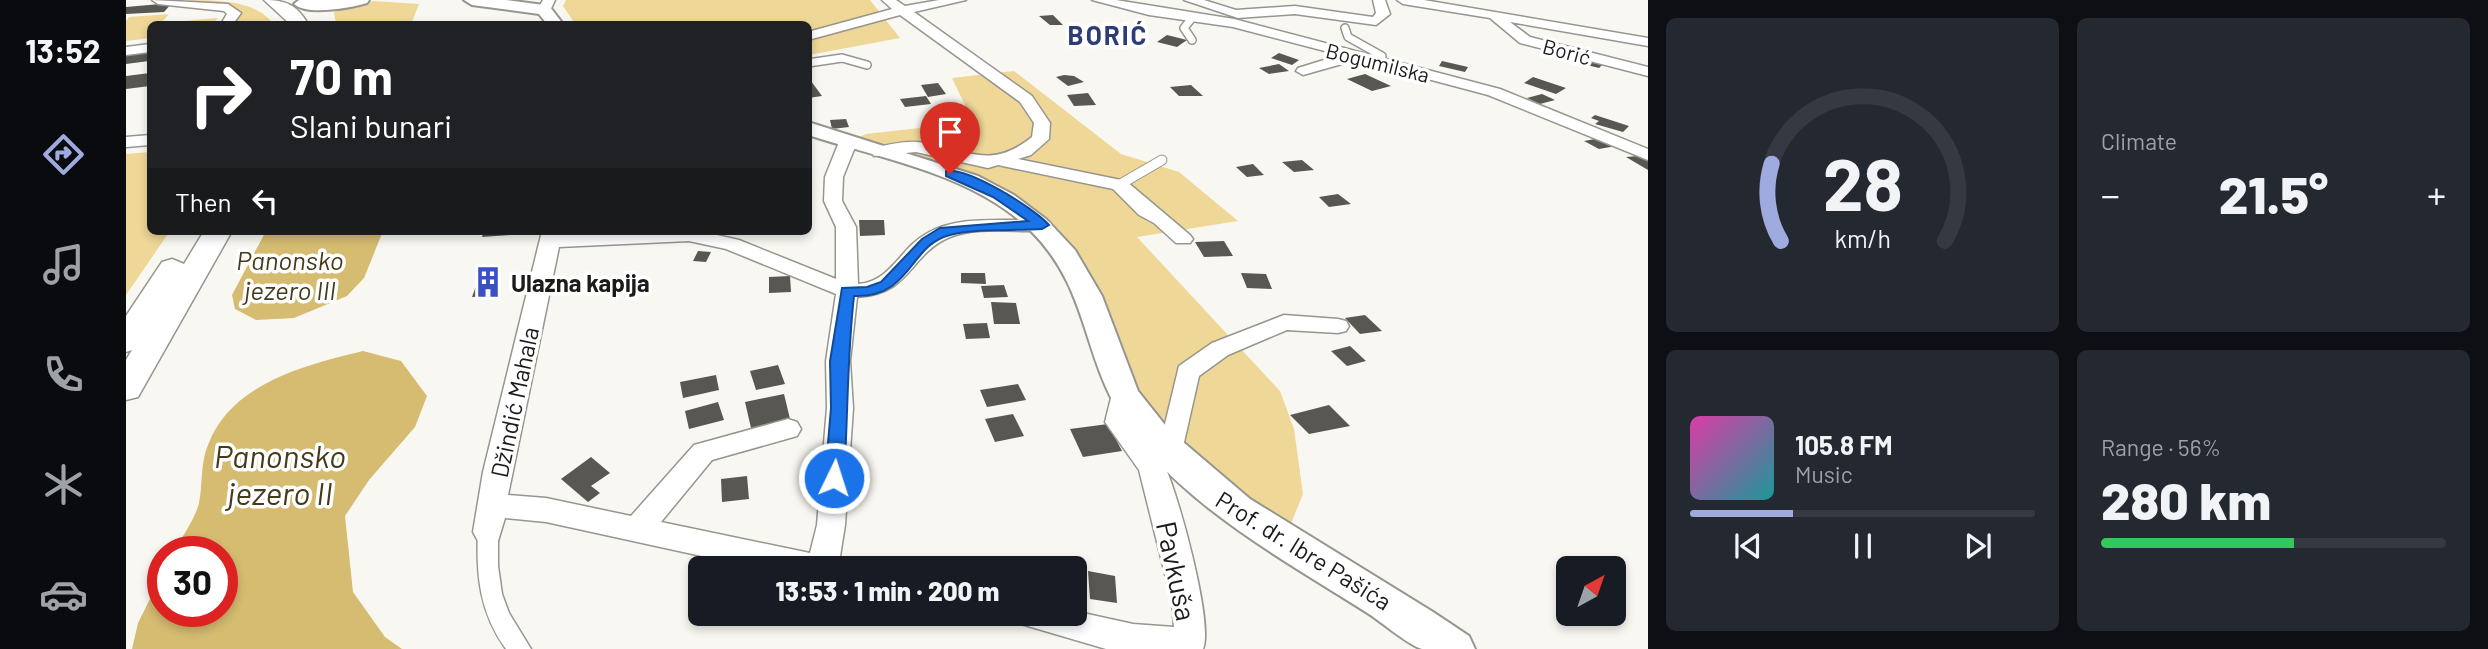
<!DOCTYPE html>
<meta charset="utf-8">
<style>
body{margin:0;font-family:Barlow,sans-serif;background:#242831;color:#f1f3f6;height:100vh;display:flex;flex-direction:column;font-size:26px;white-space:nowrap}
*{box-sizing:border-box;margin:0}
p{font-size:23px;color:#9ea1a6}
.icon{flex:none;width:38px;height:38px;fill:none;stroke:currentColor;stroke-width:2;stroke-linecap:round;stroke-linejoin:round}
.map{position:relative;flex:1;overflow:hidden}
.sheet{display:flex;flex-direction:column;gap:18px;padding:18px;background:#0d0f14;width:840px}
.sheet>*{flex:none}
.guide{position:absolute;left:21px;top:21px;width:665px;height:214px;border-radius:10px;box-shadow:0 4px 10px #0003;background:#202124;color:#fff;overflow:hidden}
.needle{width:46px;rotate:40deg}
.controls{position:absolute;left:1430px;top:556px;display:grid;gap:14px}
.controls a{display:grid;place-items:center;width:70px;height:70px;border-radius:10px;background:#171b24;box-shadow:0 4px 10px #0003;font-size:35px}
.speed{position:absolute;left:21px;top:536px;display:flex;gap:14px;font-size:35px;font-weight:700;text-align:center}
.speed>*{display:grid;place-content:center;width:91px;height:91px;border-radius:50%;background:#171b24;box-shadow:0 4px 10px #0003;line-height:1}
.speed .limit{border:10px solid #d22;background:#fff;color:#111}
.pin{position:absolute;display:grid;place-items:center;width:60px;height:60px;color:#fff;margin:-72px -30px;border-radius:50% 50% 50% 0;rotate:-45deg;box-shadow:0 0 7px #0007}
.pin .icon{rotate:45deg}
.me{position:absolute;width:77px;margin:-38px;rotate:4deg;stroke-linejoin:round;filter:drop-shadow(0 0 5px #0008)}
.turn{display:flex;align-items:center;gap:24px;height:147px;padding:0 28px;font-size:32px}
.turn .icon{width:91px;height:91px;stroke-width:2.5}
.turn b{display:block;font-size:49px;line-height:60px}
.then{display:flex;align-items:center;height:66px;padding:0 28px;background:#0003;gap:14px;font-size:26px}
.big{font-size:52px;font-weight:800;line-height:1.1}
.sheet .tile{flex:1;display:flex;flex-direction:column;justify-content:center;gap:10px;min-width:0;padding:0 24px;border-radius:10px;background:#242831}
.sheet .dial{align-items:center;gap:0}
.dial svg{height:182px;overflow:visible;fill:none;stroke:#363941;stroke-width:7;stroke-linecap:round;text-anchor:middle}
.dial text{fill:#f1f3f6;stroke:none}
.song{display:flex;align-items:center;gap:21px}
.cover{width:84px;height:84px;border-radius:10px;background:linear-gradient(135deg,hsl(320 70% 55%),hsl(180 70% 35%))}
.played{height:7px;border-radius:4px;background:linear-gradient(90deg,#9faadf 30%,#363941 30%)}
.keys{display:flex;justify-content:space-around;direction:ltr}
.heat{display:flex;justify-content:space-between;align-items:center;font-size:38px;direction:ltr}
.charge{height:10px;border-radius:5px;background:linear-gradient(90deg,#34c759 56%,#363941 0)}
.sheet .tiles{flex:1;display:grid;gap:18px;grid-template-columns:repeat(2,1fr)}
.trip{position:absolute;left:562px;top:556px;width:399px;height:70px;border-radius:10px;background:#171b24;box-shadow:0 4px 10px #0003;font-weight:800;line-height:70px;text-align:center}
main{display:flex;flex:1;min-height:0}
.tabs{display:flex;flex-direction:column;width:126px;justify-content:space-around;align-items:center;background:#090b0e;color:#9ea1a6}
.tabs .icon{width:49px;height:49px}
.tabs .current{color:#9faadf}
.tabs b{font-size:32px;color:#f1f3f6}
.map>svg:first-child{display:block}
</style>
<main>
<nav class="tabs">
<b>13:52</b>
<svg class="icon current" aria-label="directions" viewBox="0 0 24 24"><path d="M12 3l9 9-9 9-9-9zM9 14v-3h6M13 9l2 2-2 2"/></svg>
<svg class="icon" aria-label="music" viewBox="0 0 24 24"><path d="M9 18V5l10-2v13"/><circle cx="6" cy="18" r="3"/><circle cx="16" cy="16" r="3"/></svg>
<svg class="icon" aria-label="phone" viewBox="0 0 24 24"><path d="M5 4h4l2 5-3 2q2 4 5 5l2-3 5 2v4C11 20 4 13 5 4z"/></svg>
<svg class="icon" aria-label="climate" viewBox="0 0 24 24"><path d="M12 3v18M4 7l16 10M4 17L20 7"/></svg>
<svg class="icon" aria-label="car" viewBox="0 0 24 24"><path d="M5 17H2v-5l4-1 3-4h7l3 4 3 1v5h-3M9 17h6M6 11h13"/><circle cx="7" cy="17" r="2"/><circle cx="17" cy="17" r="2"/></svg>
</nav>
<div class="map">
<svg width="1522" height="649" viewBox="0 0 1522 649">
<rect width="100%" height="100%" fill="#f9f7f1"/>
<!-- green -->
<path fill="#eed797" d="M58 0C89 0 132 0 147 24H107L112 15 110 8Z
M440 0H744L774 38 683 55 682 24H449L437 6Z
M247 1 293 4 285 24H210L208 12Z
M43 14 35 23 92 18 87 24H24V38L0 41V21L3 17Z
M888 71 995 154 1053 172 1112 221 1011 237 1154 391 1168 429 1177 494 1157 543 1015 420 938 251 872 195 722 142 740 134 847 122 826 78Z
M24 152V231H44L0 295V154Z"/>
<!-- water -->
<path fill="#d5bc71" d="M140 231H257L238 278 221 296 168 318 130 320 109 309 106 295Z
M237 351 275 361 301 396 289 427 243 480 219 516 227 592 259 637 276 649H6L12 623 37 573V611H96V551H48C56 537 69 519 73 503 77 484 74 464 82 445 105 383 180 365 237 351Z"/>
<!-- building -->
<path fill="#595752" d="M46 3 38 12 0 14V7Z
M927 15 937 25H924L913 16Z
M1041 35 1061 40 1051 47 1031 42Z
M24 50 23 61 0 64V53Z
M1153 53 1173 60 1166 65 1145 58Z
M1446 55 1477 64 1473 68 1441 60Z
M1316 61 1342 67 1339 72 1313 66Z
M1153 64 1163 71 1143 74 1133 68Z
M24 73V86L0 89V76Z
M1239 74 1265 86 1246 91 1221 79Z
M938 75 948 76 958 82 942 86 930 77Z
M682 77 696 96 682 98Z
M1407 77 1440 88 1430 94 1398 83Z
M812 83 820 94 802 97 795 85Z
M1065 85 1077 96H1053L1044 87Z
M962 93 970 105 948 106 941 95Z
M1416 94 1429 100 1414 104 1401 98Z
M800 96 805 104 779 107 774 99Z
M830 104 836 114 818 116 812 105Z
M1469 115 1503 126 1497 132 1469 124 1473 121 1465 118Z
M720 119 723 127 706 129 704 120Z
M1475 138 1490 146 1473 149 1458 141Z
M1512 156 1522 161V170L1500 157Z
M1176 160 1188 170 1168 172 1156 162Z
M1127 164 1138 175 1121 177 1110 167Z
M1212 194 1225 204 1203 207 1193 197Z
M733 220H758L759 235 734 236Z
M358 231H397L396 234 356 237Z
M1098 241 1107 256 1078 257 1069 242Z
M572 251 585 252 580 262 567 261Z
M373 269 369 288H365L362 296 346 297 356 270Z
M835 273H859L860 284 835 283Z
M1115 273 1140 274 1146 289 1121 288Z
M664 276 665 292 643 293V277Z
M878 285 882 297 858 298 855 286Z
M865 302 890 303 894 324H868Z
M1239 315 1256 331 1234 334 1219 318Z
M861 323 864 338 840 339 837 324Z
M1224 346 1240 361 1221 366 1205 351Z
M652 365 659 384 630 390 624 371Z
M590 375 593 390 557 398 554 382Z
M892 384 900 400 861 407 854 390Z
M658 394 664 419 625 428 619 402Z
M592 402 598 420 563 429 559 411Z
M1203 405 1224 426 1183 434 1164 415Z
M887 414 898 436 869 442 859 419Z
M982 424 996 451 957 457 944 429Z
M465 457 484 473 465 486 474 493 462 502 435 479Z
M621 476 623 499 596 502 595 479Z
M962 571 989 576 991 603 964 599Z"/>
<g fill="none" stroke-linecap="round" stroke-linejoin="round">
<defs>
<path id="service-far1" d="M1066 18 1058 28 1066 40
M1219 28 1222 37 1256 56 1255 62
M682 63 716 58 741 65"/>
<path id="service" d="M993 185 1036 160"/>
<path id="pedestrian" d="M362 524 369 526 372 532V566L376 594 383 613 405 649H380C354 613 350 576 352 532L355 526Z"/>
<path id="minor" d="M26 0 102 4 115 13 107 24H95L101 14 98 11 32 4Z
M417 0H429L423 13 411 10Z
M756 0H770L779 6 813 0H840L788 12 906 96 924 123 923 139 905 155 892 159 1000 181 1064 235 1067 239 1064 243H1050L1028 223 1013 215 987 189 872 165 862 168 790 152 748 156 745 152 748 148C761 145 778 141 791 142 839 146 861 173 906 137L908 123 894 102 774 15 682 40V32L766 9Z
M966 0H990L1108 19 1374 89 1522 149V160L1362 95 1230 60 1177 75 1170 71 1172 68 1214 55 1107 27 1023 15Z
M1058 0H1078L1110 10 1169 6 1247 17 1250 13 1247 0H1259L1264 14 1250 25 1169 14 1112 18Z
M1271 0H1298L1522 38V46L1384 22 1404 37 1522 67V76L1394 43 1364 18 1277 4Z
M24 44V52L0 55V47Z
M24 135V145L0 147V137Z
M722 137 731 142 717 177 716 201 730 227 732 284C765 282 774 248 800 234 826 218 860 220 890 220 901 219 919 215 926 225L916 231C888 232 850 226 824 237 783 254 786 294 731 297L724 361 727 408 719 525 712 569H635L420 522 379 518 372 541 362 544 352 541 347 532 357 472 416 231H436L435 234 573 231 613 240 710 279V227L698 201 699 177 713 142ZM563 241 600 249 710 294 700 361 701 408 691 525 684 553 535 522 586 460 671 436 675 429 671 422 662 419 568 445 505 516 420 498 382 495 433 247Z
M1158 315 1212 319 1220 321 1223 326 1220 331 1212 333 1161 330 1102 355 1073 376 1054 460 1045 463 1036 460C1051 488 1088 624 1077 649H980L895 624 890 614H948V611L1007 624 1048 627 1046 602 1013 470 979 422 988 386 997 383 1006 386 1009 392 1005 420 1034 457 1032 453 1053 366 1086 343Z"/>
<path id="tertiary" d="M243 0 241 3C224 8 181 16 168 4L173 0Z
M338 0H380L418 5 424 7 437 24H421L413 14 346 5Z
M682 122 852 176 888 195 920 219 949 250 976 296 1012 391 1043 430 1124 499 1307 612 1343 636 1349 649C1334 649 1311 649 1296 649 1282 645 1257 623 1243 614 1157 559 1045 500 991 409 956 348 960 285 904 230 847 174 756 159 682 135Z"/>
<path id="secondary" d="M138 0C160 0 171 5 182 24H164Z
M78 231H106L12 397 0 400V360L6 350 0 352V316L36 262 46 259 58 264Z"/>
</defs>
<!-- service-far1 casing -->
<use href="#service-far1" stroke="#97958f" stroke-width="10"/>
<!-- service casing -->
<use href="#service" stroke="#97958f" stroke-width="11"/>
<!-- pedestrian casing -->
<use href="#pedestrian" stroke="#97958f" stroke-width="3"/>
<!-- minor casing -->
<use href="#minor" stroke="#97958f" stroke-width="3"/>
<!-- tertiary casing -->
<use href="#tertiary" stroke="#97958f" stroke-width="4"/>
<!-- secondary casing -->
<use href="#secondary" stroke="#97958f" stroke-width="3"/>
<!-- service-far1 -->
<use href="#service-far1" stroke="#fff" stroke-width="7"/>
<!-- service -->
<use href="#service" stroke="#fff" stroke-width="9"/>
<!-- pedestrian -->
<use href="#pedestrian" fill="#fff" fill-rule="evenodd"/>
<!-- minor -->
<use href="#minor" fill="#fff" fill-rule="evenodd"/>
<!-- tertiary -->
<use href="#tertiary" fill="#fff" fill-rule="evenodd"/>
<!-- secondary -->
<use href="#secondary" fill="#fff" fill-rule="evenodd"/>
</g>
<!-- route -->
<path fill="#1a73e8" stroke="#114b97" stroke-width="2" d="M820 171C842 167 908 208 923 225L916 229C887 231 852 228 824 235 783 245 786 298 728 296 721 357 722 417 718 478L715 484H702L699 478 705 408 704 361 716 288 741 287 755 282 796 239 814 228 902 221 867 197 820 176Z"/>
<!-- icons -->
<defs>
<symbol id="building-bare" viewBox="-9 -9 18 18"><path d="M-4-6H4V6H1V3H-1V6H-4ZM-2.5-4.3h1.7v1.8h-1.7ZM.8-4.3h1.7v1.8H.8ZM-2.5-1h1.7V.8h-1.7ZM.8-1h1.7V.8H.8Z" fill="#3a50c3" stroke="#fff" stroke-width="2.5" paint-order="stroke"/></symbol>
</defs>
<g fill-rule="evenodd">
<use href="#building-bare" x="340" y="260" width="44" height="44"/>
</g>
<g text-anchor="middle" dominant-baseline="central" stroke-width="7" stroke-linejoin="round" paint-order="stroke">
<!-- far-street labels -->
<g font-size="21" fill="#1c1b19" stroke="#fff">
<text transform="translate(1441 51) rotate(15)">Borić</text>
<text transform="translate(1252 62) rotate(14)">Bogumilska</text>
</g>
<!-- poi labels -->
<g font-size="24" font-weight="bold" fill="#1c1b19" stroke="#fff" text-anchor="start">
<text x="385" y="282">Ulazna kapija</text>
</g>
<!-- street labels -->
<g font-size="24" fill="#1c1b19" stroke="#fff">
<text transform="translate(388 402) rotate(-78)">Džindić Mahala</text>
<text transform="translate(1178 550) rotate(32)">Prof. dr. Ibre Pašića</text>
</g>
<!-- far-district labels -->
<g font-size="26" font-weight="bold" letter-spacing="2" fill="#2d3c76" stroke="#fff">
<text x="982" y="34">BORIĆ</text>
</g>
<!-- water labels -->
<g font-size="26" font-style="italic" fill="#453a19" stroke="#fff">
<text x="164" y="259">Panonsko<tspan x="164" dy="30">jezero III</tspan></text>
</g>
<!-- near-street labels -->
<g font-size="28" fill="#1c1b19" stroke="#fff">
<text transform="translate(1051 571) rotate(78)">Pavkuša</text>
</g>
<!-- near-water labels -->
<g font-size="32" font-style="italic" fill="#453a19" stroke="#fff">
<text x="154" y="455">Panonsko<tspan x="154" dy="37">jezero II</tspan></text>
</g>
</g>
</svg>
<div class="controls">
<a><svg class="needle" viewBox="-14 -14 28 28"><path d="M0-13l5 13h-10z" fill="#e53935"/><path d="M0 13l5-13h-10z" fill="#9ea1a6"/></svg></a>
</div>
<div class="speed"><div class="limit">30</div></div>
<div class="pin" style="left:824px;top:174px;background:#d93025"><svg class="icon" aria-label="arrive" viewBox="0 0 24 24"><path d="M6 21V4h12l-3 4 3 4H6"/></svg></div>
<svg class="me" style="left:708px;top:478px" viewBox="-20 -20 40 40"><circle r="17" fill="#1a73e8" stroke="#fff" stroke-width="3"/><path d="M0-11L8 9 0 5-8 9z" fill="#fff"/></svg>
<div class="trip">13:53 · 1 min · 200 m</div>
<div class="guide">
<div class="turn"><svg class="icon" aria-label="right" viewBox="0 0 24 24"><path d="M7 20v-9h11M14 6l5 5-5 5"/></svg><div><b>70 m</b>Slani bunari</div></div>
<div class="then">Then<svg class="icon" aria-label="left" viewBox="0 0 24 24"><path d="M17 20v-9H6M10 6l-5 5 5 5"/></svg></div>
</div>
</div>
<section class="sheet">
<div class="tiles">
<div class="tile dial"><svg viewBox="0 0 100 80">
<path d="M14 69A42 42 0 1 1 86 69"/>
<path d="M14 69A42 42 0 0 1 10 35" stroke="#9faadf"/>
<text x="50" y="56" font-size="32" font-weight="700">28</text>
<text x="50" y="72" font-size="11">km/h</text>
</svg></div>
<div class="tile"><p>Climate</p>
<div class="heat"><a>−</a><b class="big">21.5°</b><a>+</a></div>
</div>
<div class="tile">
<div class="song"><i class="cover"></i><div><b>105.8 FM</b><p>Music</p></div></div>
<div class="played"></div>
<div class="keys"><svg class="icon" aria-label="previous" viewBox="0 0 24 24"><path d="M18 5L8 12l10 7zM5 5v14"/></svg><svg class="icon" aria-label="pause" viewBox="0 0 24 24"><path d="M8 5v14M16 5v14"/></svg><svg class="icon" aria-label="next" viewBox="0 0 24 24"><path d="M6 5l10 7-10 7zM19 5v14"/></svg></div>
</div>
<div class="tile"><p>Range · 56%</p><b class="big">280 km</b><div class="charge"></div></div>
</div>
</section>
</main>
